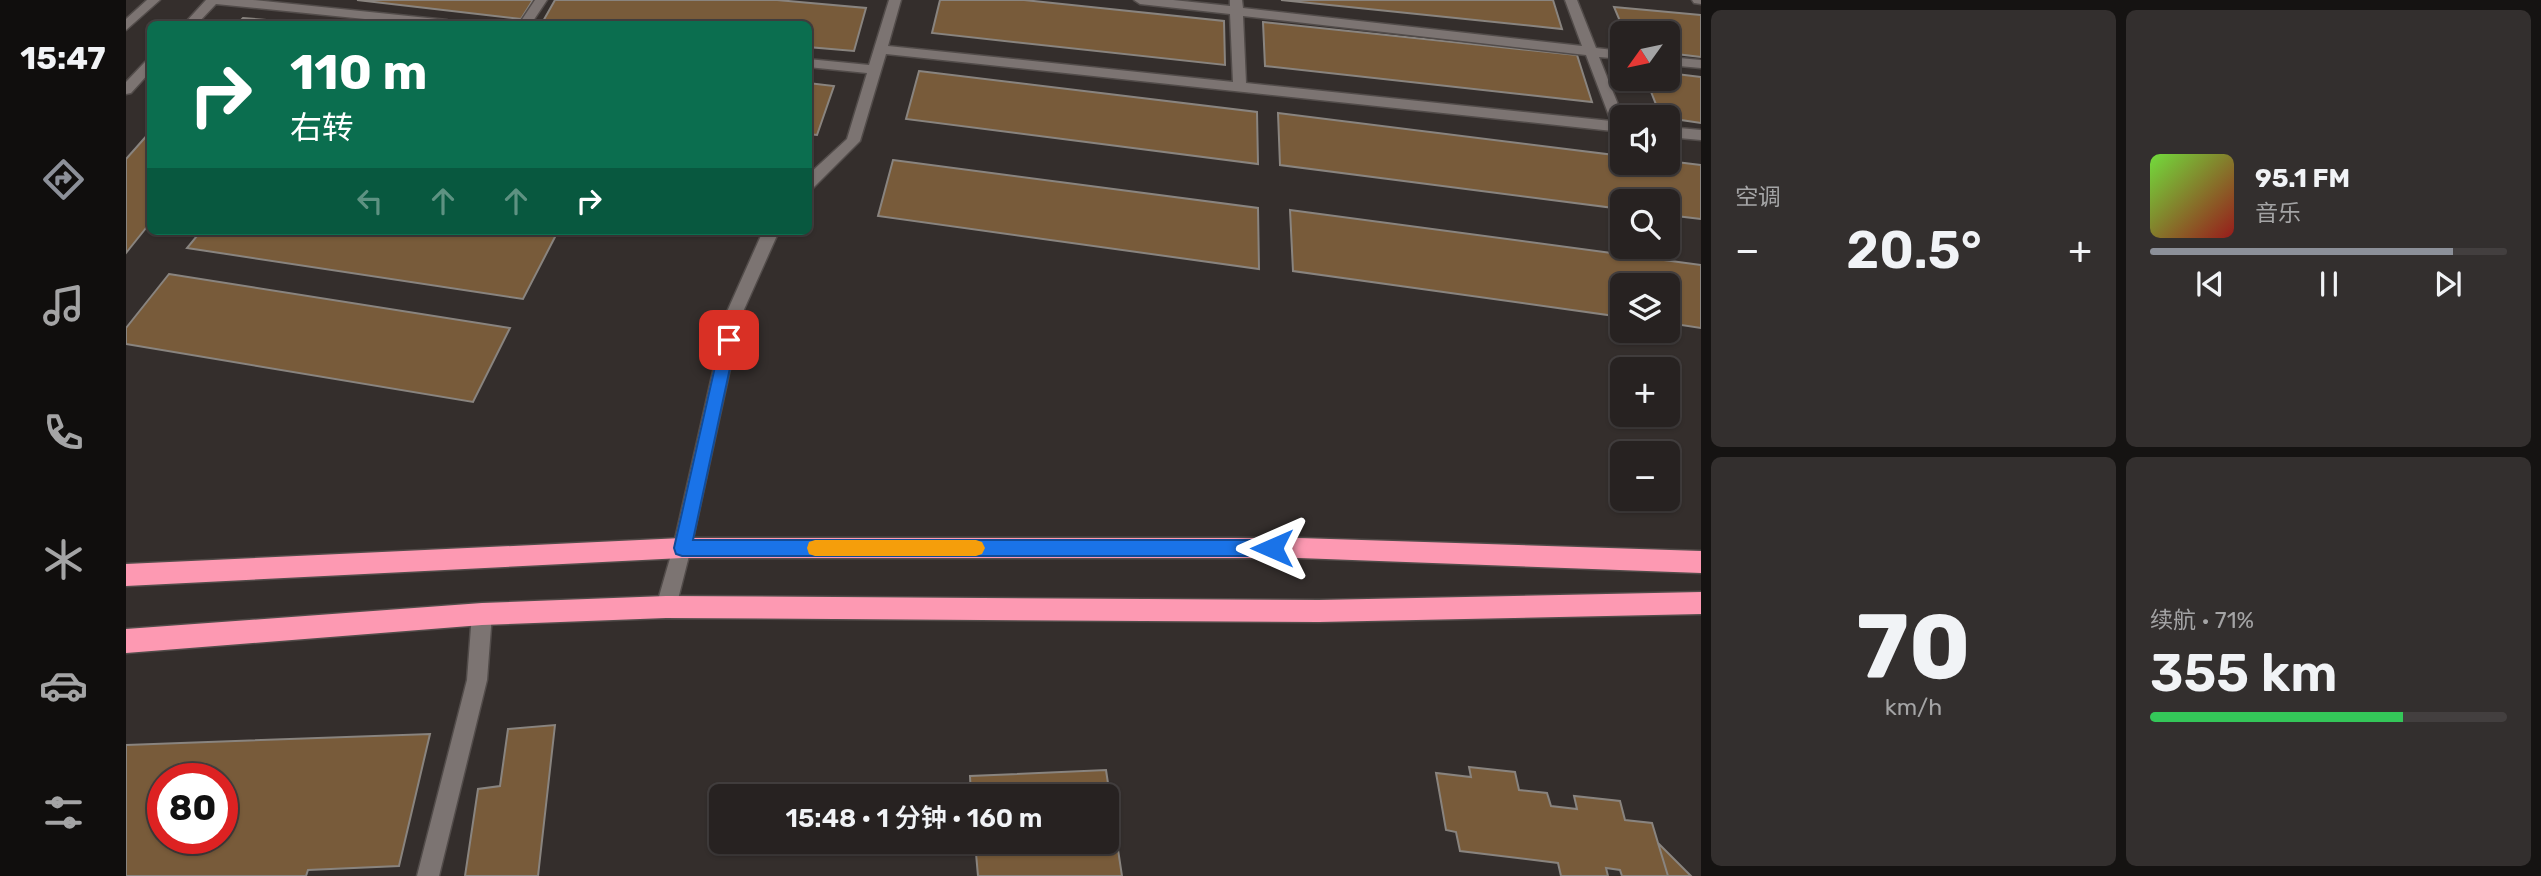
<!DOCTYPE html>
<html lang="zh">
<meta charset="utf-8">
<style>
body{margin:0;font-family:Rubik,"Noto Sans SC",sans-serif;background:#332f2e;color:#f1f3f6;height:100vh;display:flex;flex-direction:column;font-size:26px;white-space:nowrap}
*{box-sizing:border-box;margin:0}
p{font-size:23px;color:#a4a4a5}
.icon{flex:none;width:38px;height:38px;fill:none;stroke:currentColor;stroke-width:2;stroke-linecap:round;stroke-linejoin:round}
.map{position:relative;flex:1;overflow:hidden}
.details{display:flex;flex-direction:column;gap:10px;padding:10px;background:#151312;width:840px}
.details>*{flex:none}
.banner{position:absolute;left:21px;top:21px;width:665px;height:214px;border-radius:10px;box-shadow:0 2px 5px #0004,0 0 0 2px #433f3f;background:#0b6e4f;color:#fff;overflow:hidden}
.needle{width:46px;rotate:237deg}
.buttons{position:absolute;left:1484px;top:21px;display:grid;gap:14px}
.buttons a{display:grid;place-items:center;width:70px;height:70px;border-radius:10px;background:#272221;box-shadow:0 2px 5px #0004,0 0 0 2px #433f3f;font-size:35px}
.speed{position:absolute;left:21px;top:763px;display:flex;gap:14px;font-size:35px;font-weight:700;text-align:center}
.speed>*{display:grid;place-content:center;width:91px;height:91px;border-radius:50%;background:#272221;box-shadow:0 2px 5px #0004,0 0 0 2px #433f3f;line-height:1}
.speed .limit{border:10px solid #d22;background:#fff;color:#111}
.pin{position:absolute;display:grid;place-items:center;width:60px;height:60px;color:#fff;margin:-30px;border-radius:14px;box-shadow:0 4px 10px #0006}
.me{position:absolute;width:77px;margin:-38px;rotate:270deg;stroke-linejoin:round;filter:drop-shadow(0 0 5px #0008)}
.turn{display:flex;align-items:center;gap:24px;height:147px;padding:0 28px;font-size:32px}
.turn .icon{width:91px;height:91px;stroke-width:2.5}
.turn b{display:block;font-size:49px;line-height:60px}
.lanes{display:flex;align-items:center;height:66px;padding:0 28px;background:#0003;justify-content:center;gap:35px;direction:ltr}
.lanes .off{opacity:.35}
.big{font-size:52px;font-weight:600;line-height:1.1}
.details .card{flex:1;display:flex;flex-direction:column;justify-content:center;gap:10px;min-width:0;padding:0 24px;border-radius:10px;background:#332f2e}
.details .dial{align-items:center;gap:0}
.dial b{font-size:91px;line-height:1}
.song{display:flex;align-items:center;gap:21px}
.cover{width:84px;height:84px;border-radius:10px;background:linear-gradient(135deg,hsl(100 70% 55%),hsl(0 70% 35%))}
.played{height:7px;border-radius:4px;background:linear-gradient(90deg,#8c9099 85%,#433f3f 85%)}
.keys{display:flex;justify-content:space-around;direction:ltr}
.heat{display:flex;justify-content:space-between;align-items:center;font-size:38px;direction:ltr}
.charge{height:10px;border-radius:5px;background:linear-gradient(90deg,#34c759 71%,#433f3f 0)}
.details .tiles{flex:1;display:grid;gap:10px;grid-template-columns:repeat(2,1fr)}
.trip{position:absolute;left:583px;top:784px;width:410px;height:70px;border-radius:10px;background:#272221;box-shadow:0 2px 5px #0004,0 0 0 2px #433f3f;font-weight:600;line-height:70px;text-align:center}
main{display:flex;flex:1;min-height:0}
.dock{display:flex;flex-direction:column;width:126px;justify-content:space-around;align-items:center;background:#100e0d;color:#a4a4a5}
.dock .icon{width:49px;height:49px}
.dock .active{color:#8c9099}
.dock b{font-size:32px;color:#f1f3f6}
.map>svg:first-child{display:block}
</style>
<main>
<nav class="dock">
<b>15:47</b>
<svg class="icon active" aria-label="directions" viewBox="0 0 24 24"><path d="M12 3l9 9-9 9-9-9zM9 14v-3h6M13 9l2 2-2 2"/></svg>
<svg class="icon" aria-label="music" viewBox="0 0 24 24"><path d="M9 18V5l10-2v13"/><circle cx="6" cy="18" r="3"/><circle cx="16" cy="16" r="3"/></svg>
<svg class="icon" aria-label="phone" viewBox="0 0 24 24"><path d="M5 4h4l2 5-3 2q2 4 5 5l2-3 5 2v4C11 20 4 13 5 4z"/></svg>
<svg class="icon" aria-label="climate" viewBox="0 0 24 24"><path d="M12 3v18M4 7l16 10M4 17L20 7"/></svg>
<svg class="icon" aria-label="car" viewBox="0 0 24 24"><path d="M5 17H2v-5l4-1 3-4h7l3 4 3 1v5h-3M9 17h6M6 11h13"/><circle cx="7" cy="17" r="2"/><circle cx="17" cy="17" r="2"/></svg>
<svg class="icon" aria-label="filters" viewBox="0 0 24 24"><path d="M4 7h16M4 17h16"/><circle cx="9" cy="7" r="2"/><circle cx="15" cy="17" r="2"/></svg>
</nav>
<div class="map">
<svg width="1575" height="876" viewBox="0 0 1575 876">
<rect width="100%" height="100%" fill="#342e2c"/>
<!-- building -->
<path fill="#785b3a" stroke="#89847f" stroke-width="2" fill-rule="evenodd" d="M231 0H407L395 19Z
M429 0H651L740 8 728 51 682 47V24L416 23Z
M814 0H898L1098 21 1099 65 806 33Z
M1155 0H1427L1436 29Z
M1488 7 1575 15V57L1542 53V33H1499Z
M117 18 192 24H111Z
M1137 22 1451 55 1466 102 1139 66Z
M793 71 1131 112 1132 164 780 119Z
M1542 73 1575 77V123L1535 117 1520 79H1542Z
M682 83 708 86 691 135 682 134Z
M1152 113 1496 156V163L1542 161 1575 165V219L1542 215V201H1496V209L1154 165Z
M24 132V223L0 253V159Z
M767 160 1132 208 1133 269 752 216Z
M1164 210 1575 265V328L1542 323V285H1496V317L1167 271Z
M75 231H400L430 235 397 299 61 248Z
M43 274 384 328 347 402 0 344V328Z
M429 725 412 876H339L352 789 374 786 382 729Z
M304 734 273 866 182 870 180 876H0V745ZM37 779H96V838H37Z
M1343 767 1389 772 1393 790 1421 793 1425 806 1451 809 1448 796 1494 801 1499 820 1526 823 1542 876H1496L1494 870 1480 868 1482 876H1435L1432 863 1334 851 1330 832 1320 830 1310 773 1345 777Z
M980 770 996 876H852L849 842H980V796H845L844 776Z
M1532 843 1565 876H1542Z"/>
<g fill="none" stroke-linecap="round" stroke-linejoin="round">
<defs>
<path id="minor" d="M21 0H34L0 30V19Z
M80 0H127L321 20 327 24H288L90 4 71 24H58Z
M409 0H421L405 24H393Z
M763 0H775L762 46 1107 82 1104 14 1014 4 1008 0H1047L1104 6V0H1116L1117 8 1456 46 1439 0H1451L1470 48 1496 51V59L1473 57 1497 117 1496 132 760 54 734 141 687 188 682 189V175L721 139 741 73 682 67V59L743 65ZM1117 16 1460 55 1485 121 1120 83Z
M1566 0H1575V4L1568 3Z
M1542 57 1575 60V68L1542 65Z
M24 61V72L5 93 0 94V82L19 62Z
M1542 127 1575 130V140L1542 137Z
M637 231H653L616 314 565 548 550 607 547 614 540 616 533 614 530 607 547 548 600 314Z
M356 605 363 607 366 614 361 680 313 876H291L341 680 346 614 349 607Z"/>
<path id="highway" d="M556 538H1173L1575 551V573L1173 558H556L0 586V564Z
M1575 592V614L1193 622 540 618 356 625 0 653V629L356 603 540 596 1193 600Z"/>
</defs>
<!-- minor casing -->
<use href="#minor" stroke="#524c4a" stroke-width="3"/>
<!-- highway casing -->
<use href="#highway" stroke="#524c4a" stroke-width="3"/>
<!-- minor -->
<use href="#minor" fill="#7c7472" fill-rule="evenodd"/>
<!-- highway -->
<use href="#highway" fill="#fd99b2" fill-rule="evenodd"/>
</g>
<!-- route -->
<path fill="#1a73e8" stroke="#114b97" stroke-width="2" d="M603 334 610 340 567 540H1146L1152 542 1154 548 1152 554 1146 556H556L550 554 548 548 595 340Z"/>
<!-- slow -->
<path fill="#f59e0b" d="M689 540H850L856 542 859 548 856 554 850 556H689L683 554 681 548 683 542Z"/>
</svg>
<div class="buttons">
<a><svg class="needle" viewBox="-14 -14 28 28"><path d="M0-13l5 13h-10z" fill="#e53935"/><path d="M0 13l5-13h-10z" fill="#a4a4a5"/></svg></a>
<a><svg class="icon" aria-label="sound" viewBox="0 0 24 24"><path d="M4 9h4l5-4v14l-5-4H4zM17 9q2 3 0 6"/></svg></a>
<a><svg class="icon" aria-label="search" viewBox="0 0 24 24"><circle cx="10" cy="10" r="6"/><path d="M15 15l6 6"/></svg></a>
<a><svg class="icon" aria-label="layers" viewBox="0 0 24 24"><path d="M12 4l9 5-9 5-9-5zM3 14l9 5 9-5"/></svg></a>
<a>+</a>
<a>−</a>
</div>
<div class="speed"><div class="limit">80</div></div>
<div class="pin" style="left:603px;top:340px;background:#d93025"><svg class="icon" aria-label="arrive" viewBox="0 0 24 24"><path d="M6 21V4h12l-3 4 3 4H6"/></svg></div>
<svg class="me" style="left:1146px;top:548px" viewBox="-20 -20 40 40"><path d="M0-17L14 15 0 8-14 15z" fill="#1a73e8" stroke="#fff" stroke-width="4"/></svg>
<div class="trip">15:48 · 1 分钟 · 160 m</div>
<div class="banner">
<div class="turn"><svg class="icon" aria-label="right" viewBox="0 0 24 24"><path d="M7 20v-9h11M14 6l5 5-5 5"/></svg><div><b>110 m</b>右转</div></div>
<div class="lanes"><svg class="icon off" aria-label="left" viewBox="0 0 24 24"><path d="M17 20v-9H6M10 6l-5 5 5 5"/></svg><svg class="icon off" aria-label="ahead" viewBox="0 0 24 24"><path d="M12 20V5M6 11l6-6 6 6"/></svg><svg class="icon off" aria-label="ahead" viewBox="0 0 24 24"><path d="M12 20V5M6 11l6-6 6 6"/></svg><svg class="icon" aria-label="right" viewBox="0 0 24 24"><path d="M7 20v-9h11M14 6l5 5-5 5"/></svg></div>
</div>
</div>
<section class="details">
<div class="tiles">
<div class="card"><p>空调</p>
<div class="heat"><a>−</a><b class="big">20.5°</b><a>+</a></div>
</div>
<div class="card">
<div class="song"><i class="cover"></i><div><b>95.1 FM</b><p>音乐</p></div></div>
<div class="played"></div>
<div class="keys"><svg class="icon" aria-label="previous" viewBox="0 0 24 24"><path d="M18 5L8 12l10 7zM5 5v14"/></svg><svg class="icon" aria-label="pause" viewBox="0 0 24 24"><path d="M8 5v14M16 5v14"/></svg><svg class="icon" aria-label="next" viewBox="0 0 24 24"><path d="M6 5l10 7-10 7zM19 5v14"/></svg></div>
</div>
<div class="card dial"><b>70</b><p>km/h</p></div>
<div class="card"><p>续航 · 71%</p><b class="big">355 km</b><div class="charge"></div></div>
</div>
</section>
</main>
